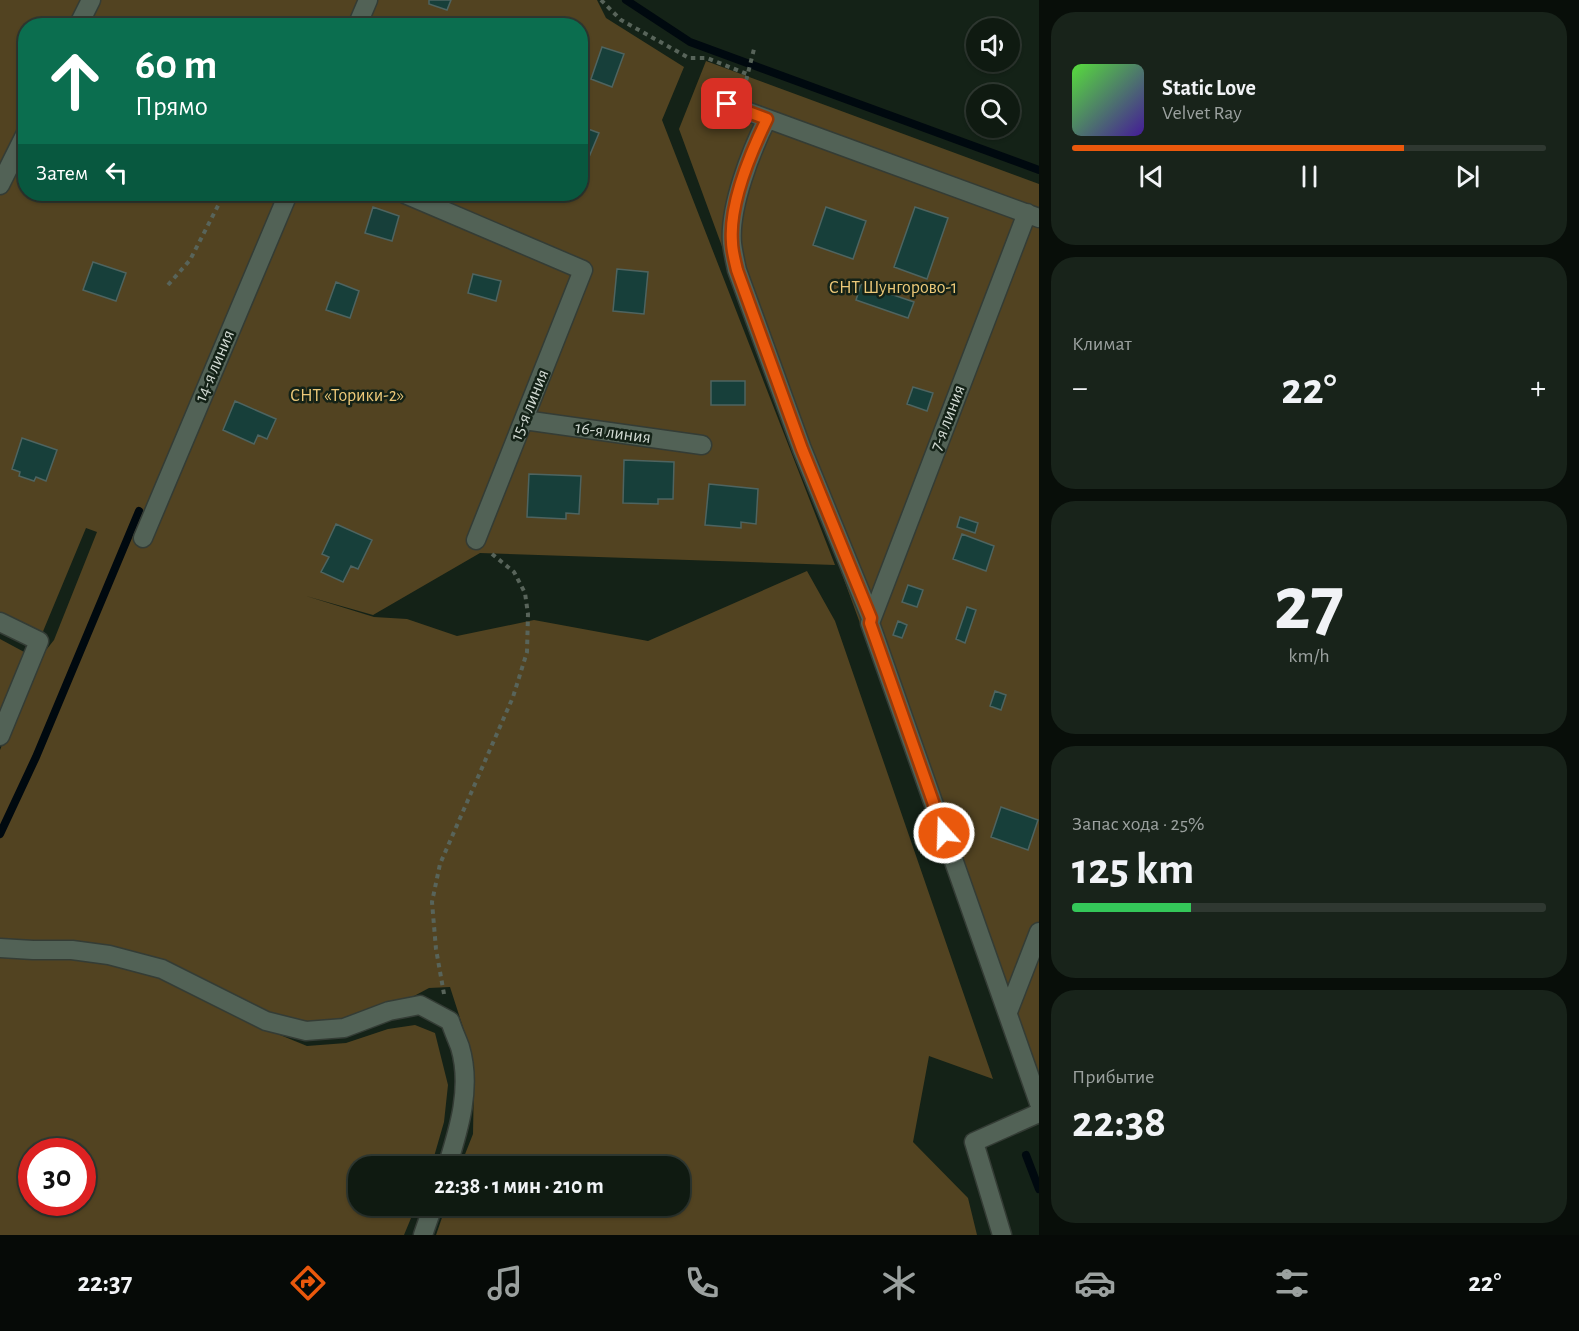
<!DOCTYPE html>
<html lang="ru">
<meta charset="utf-8">
<style>
body{margin:0;font-family:"Alegreya Sans",sans-serif;background:#18231a;color:#f1f3f6;height:100vh;display:flex;flex-direction:column;font-size:22px;white-space:nowrap}
*{box-sizing:border-box;margin:0}
p{font-size:20px;color:#9ba19f}
.icon{flex:none;width:33px;height:33px;fill:none;stroke:currentColor;stroke-width:2;stroke-linecap:round;stroke-linejoin:round}
.map{position:relative;flex:1;overflow:hidden}
.drawer{display:flex;flex-direction:column;gap:12px;padding:12px;background:#080e09;width:540px}
.drawer>*{flex:none}
.hud{position:absolute;left:18px;top:18px;width:570px;height:183px;border-radius:24px;box-shadow:0 2px 4px #0004,0 0 0 2px #2f3831;background:#0b6e4f;color:#fff;overflow:hidden}
.fabs{position:absolute;left:966px;top:18px;display:grid;gap:12px}
.fabs a{display:grid;place-items:center;width:54px;height:54px;border-radius:50%;background:#0f1a11;box-shadow:0 2px 4px #0004,0 0 0 2px #2f3831;font-size:30px}
.speed{position:absolute;left:18px;top:1138px;display:flex;gap:12px;font-size:30px;font-weight:700;text-align:center}
.speed>*{display:grid;place-content:center;width:78px;height:78px;border-radius:50%;background:#0f1a11;box-shadow:0 2px 4px #0004,0 0 0 2px #2f3831;line-height:1}
.speed .limit{border:9px solid #d22;background:#fff;color:#111}
.pin{position:absolute;display:grid;place-items:center;width:51px;height:51px;color:#fff;margin:-26px;border-radius:12px;box-shadow:0 3px 9px #0006}
.me{position:absolute;width:66px;margin:-33px;rotate:340deg;stroke-linejoin:round;filter:drop-shadow(0 0 4px #0008)}
.turn{display:flex;align-items:center;gap:21px;height:126px;padding:0 18px;font-size:27px}
.turn .icon{width:78px;height:78px;stroke-width:2.5}
.turn b{display:block;font-size:42px;line-height:51px}
.then{display:flex;align-items:center;height:57px;padding:0 18px;background:#0003;gap:12px;font-size:22px}
.big{font-size:45px;font-weight:700;line-height:1.1}
.drawer .tile{flex:1;display:flex;flex-direction:column;justify-content:center;gap:9px;min-width:0;padding:0 21px;border-radius:24px;background:#18231a}
.drawer .dial{align-items:center;gap:0}
.dial b{font-size:78px;line-height:1}
.song{display:flex;align-items:center;gap:18px}
.cover{width:72px;height:72px;border-radius:9px;background:linear-gradient(135deg,hsl(110 70% 55%),hsl(260 70% 35%))}
.played{height:6px;border-radius:3px;background:linear-gradient(90deg,#ea580c 70%,#2f3831 70%)}
.keys{display:flex;justify-content:space-around;direction:ltr}
.heat{display:flex;justify-content:space-between;align-items:center;font-size:33px;direction:ltr}
.charge{height:9px;border-radius:4px;background:linear-gradient(90deg,#34c759 25%,#2f3831 0)}
.trip{position:absolute;left:348px;top:1156px;width:342px;height:60px;border-radius:24px;background:#0f1a11;box-shadow:0 2px 4px #0004,0 0 0 2px #2f3831;font-weight:700;line-height:60px;text-align:center}
.tabs{display:flex;height:96px;justify-content:space-around;align-items:center;background:#060a07;color:#9ba19f}
.tabs .icon{width:42px;height:42px}
.tabs .current{color:#ea580c}
.tabs b{font-size:27px;color:#f1f3f6}
main{display:flex;flex:1;min-height:0}
.map>svg:first-child{display:block}
</style>
<main>
<div class="map">
<svg width="1039" height="1235" viewBox="0 0 1039 1235">
<rect width="100%" height="100%" fill="#142217"/>
<!-- green -->
<path fill="#524321" fill-rule="evenodd" d="M0 0H597L606 18 684 67 662 120 835 565 480 553 373 615 306 596 374 617 407 619 457 636 534 620 648 641 807 571 835 621 993 1079 929 1056 913 1142 968 1198 977 1235H436L446 1206H680V1167H460L473 1134 474 1079 469 1046 450 987 429 988 401 1003 343 1022 307 1025 268 1016 202 982 0 941V750L35 664 54 640 97 532 86 528 39 641 0 622ZM26 26H580V194H26Z
M706 61 1039 184V1112L679 129Z
M0 639 26 653 0 715Z
M0 955 72 958 108 963 160 976 263 1028 307 1046 346 1043 388 1029 415 1025 435 1033 448 1085 444 1122 431 1167H358V1206H416L404 1235H0ZM32 1152H82V1203H32Z"/>
<g fill="none" stroke-linecap="round" stroke-linejoin="round">
<!-- stream -->
<path stroke="#00090f" stroke-width="8" d="M626 0 690 42 1039 170
M0 834 36 757 139 511
M1026 1155 1039 1189"/>
</g>
<!-- building -->
<path fill="#173f3a" stroke="#4e6460" stroke-width="1.5" d="M429 0H451L447 10 429 4Z
M602 47 624 54 612 87 591 79Z
M580 126 599 133 589 157 580 154Z
M373 207 399 216 392 241 365 233Z
M826 207 866 221 853 259 813 245Z
M915 207 948 218 927 279 894 267Z
M93 262 126 273 116 301 83 290Z
M617 269 648 272 644 314 613 311Z
M473 274 501 281 496 301 468 293Z
M336 282 359 291 350 318 326 310Z
M861 284 914 302 908 318 856 300Z
M711 381H745V405H711Z
M913 387 933 393 927 411 907 404Z
M235 401 276 419 267 439 258 435 254 444 223 430Z
M22 438 57 450 46 481 36 477 34 481 19 476 20 472 12 469Z
M624 460 674 462 673 499H658V504L623 503Z
M529 474 581 476 579 514 566 513V519L527 517Z
M709 484 758 489 756 524 741 522V528L705 525Z
M960 517 978 523 975 533 957 527Z
M336 524 372 540 358 569 351 566 343 582 321 572 329 557 322 554Z
M962 534 994 546 986 571 953 559Z
M908 585 923 590 917 607 902 602Z
M967 607 976 610 965 643 956 639Z
M898 621 907 625 902 638 893 635Z
M995 691 1006 695 1001 710 990 706Z
M1001 807 1038 820 1028 850 991 837Z"/>
<g fill="none" stroke-linecap="round" stroke-linejoin="round">
<defs>
<path id="minor" d="M78 26 91 0
M357 26 368 0
M727 104 1039 218
M767 119C751 151 729 207 732 243 733 252 735 261 737 270L802 449 871 618
M0 185 26 133
M405 194 583 270 476 540
M1027 213 870 623 1039 1103
M524 420 702 445
M143 538 288 194
M0 622 39 641 0 736
M0 948 33 950H72L109 955 162 969 266 1021 306 1031 344 1028 389 1011 420 1005 450 1021C453 1030 457 1039 460 1047 472 1087 459 1129 447 1167
M1008 1012 1039 932
M423 1235 433 1206
M1002 1235 974 1142 1039 1113"/>
</defs>
<!-- minor casing -->
<use href="#minor" stroke="#343c35" stroke-width="21"/>
<!-- path -->
<path stroke="#58645a" stroke-width="4" stroke-dasharray="4.5 4.5" stroke-linecap="butt" d="M601 0 621 20 689 58H707L747 74
M744 89 754 49
M168 285 190 260 224 194
M444 994 436 949 432 902 440 864 513 697 527 652 528 614 525 593 514 572 492 554"/>
<!-- minor -->
<use href="#minor" stroke="#526256" stroke-width="18"/>
</g>
<g fill="none" stroke-linecap="round" stroke-linejoin="round">
<defs>
<path id="route" d="M727 104 767 119C751 152 729 205 732 242 732 251 735 261 737 270L802 449 871 618 870 623 944 833"/>
</defs>
<!-- route casing -->
<use href="#route" stroke="#983908" stroke-width="15"/>
<!-- route -->
<use href="#route" stroke="#ea580c" stroke-width="10"/>
</g>
<g text-anchor="middle" dominant-baseline="central" stroke-width="5" stroke-linejoin="round" paint-order="stroke">
<!-- park labels -->
<g font-size="18" fill="#edc979" stroke="#142217">
<text x="893" y="288">СНТ Шунгорово-1</text>
<text x="347" y="396">СНТ «Торики-2»</text>
</g>
<!-- street labels -->
<g font-size="18" fill="#d1d9d2" stroke="#142217">
<text transform="translate(215 366) rotate(-67)">14-я линия</text>
<text transform="translate(530 405) rotate(-68)">15-я линия</text>
<text transform="translate(948 418) rotate(-69)">7-я линия</text>
<text transform="translate(613 433) rotate(8)">16-я линия</text>
</g>
</g>
</svg>
<div class="fabs">
<a><svg class="icon" aria-label="sound" viewBox="0 0 24 24"><path d="M4 9h4l5-4v14l-5-4H4zM17 9q2 3 0 6"/></svg></a>
<a><svg class="icon" aria-label="search" viewBox="0 0 24 24"><circle cx="10" cy="10" r="6"/><path d="M15 15l6 6"/></svg></a>
</div>
<div class="speed"><div class="limit">30</div></div>
<div class="pin" style="left:727px;top:104px;background:#d93025"><svg class="icon" aria-label="arrive" viewBox="0 0 24 24"><path d="M6 21V4h12l-3 4 3 4H6"/></svg></div>
<svg class="me" style="left:944px;top:833px" viewBox="-20 -20 40 40"><circle r="17" fill="#ea580c" stroke="#fff" stroke-width="3"/><path d="M0-11L8 9 0 5-8 9z" fill="#fff"/></svg>
<div class="trip">22:38 · 1 мин · 210 m</div>
<div class="hud">
<div class="turn"><svg class="icon" aria-label="ahead" viewBox="0 0 24 24"><path d="M12 20V5M6 11l6-6 6 6"/></svg><div><b>60 m</b>Прямо</div></div>
<div class="then">Затем<svg class="icon" aria-label="left" viewBox="0 0 24 24"><path d="M17 20v-9H6M10 6l-5 5 5 5"/></svg></div>
</div>
</div>
<section class="drawer">
<div class="tile">
<div class="song"><i class="cover"></i><div><b>Static Love</b><p>Velvet Ray</p></div></div>
<div class="played"></div>
<div class="keys"><svg class="icon" aria-label="previous" viewBox="0 0 24 24"><path d="M18 5L8 12l10 7zM5 5v14"/></svg><svg class="icon" aria-label="pause" viewBox="0 0 24 24"><path d="M8 5v14M16 5v14"/></svg><svg class="icon" aria-label="next" viewBox="0 0 24 24"><path d="M6 5l10 7-10 7zM19 5v14"/></svg></div>
</div>
<div class="tile"><p>Климат</p>
<div class="heat"><a>−</a><b class="big">22°</b><a>+</a></div>
</div>
<div class="tile dial"><b>27</b><p>km/h</p></div>
<div class="tile"><p>Запас хода · 25%</p><b class="big">125 km</b><div class="charge"></div></div>
<div class="tile"><p>Прибытие</p><b class="big">22:38</b></div>
</section>
</main>
<nav class="tabs">
<b>22:37</b>
<svg class="icon current" aria-label="directions" viewBox="0 0 24 24"><path d="M12 3l9 9-9 9-9-9zM9 14v-3h6M13 9l2 2-2 2"/></svg>
<svg class="icon" aria-label="music" viewBox="0 0 24 24"><path d="M9 18V5l10-2v13"/><circle cx="6" cy="18" r="3"/><circle cx="16" cy="16" r="3"/></svg>
<svg class="icon" aria-label="phone" viewBox="0 0 24 24"><path d="M5 4h4l2 5-3 2q2 4 5 5l2-3 5 2v4C11 20 4 13 5 4z"/></svg>
<svg class="icon" aria-label="climate" viewBox="0 0 24 24"><path d="M12 3v18M4 7l16 10M4 17L20 7"/></svg>
<svg class="icon" aria-label="car" viewBox="0 0 24 24"><path d="M5 17H2v-5l4-1 3-4h7l3 4 3 1v5h-3M9 17h6M6 11h13"/><circle cx="7" cy="17" r="2"/><circle cx="17" cy="17" r="2"/></svg>
<svg class="icon" aria-label="filters" viewBox="0 0 24 24"><path d="M4 7h16M4 17h16"/><circle cx="9" cy="7" r="2"/><circle cx="15" cy="17" r="2"/></svg>
<b>22°</b>
</nav>
